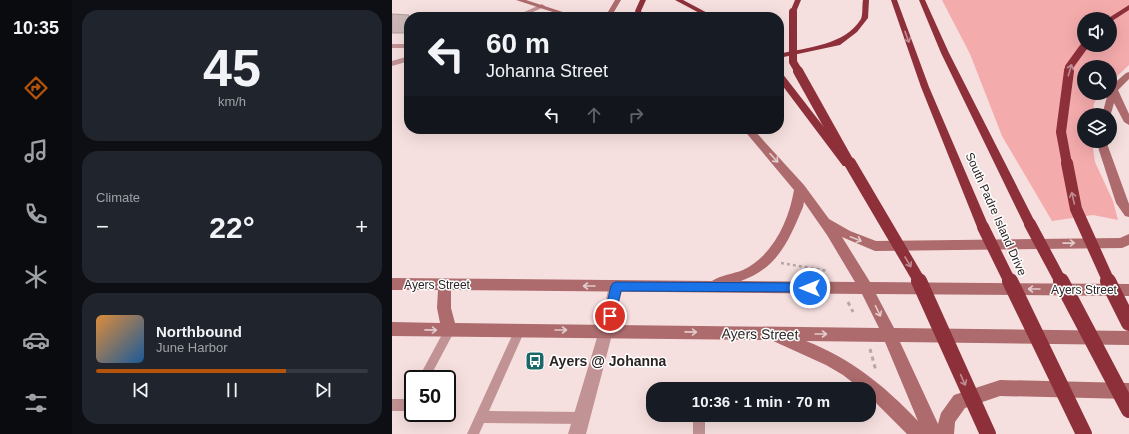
<!DOCTYPE html>
<meta charset="utf-8">
<style>
body{margin:0;font-family:Arial,sans-serif;background:#20242c;color:#f1f3f6;height:100vh;display:flex;flex-direction:column;font-size:15px;white-space:nowrap}
*{box-sizing:border-box;margin:0}
p{font-size:13px;color:#9ea1a6}
.icon{flex:none;width:22px;height:22px;fill:none;stroke:currentColor;stroke-width:2;stroke-linecap:round;stroke-linejoin:round}
.map{position:relative;flex:1;overflow:hidden}
.panel{display:flex;flex-direction:column;gap:10px;padding:10px;background:#0d0f14;width:320px}
.panel>*{flex:none}
.top-card{position:absolute;left:12px;top:12px;width:380px;height:122px;border-radius:16px;box-shadow:0 4px 16px #0002;background:#171b24;color:#f1f3f6;overflow:hidden}
.tools{position:absolute;left:685px;top:12px;display:grid;gap:8px}
.tools a{display:grid;place-items:center;width:40px;height:40px;border-radius:50%;background:#171b24;box-shadow:0 4px 16px #0002;font-size:20px}
.speed{position:absolute;left:12px;top:370px;display:flex;gap:8px;font-size:20px;font-weight:700;text-align:center}
.speed>*{display:grid;place-content:center;width:52px;height:52px;border-radius:50%;background:#171b24;box-shadow:0 4px 16px #0002;line-height:1}
.speed .limit{border:2px solid #111;border-radius:6px;background:#fff;color:#111}
.pin{position:absolute;display:grid;place-items:center;width:34px;height:34px;color:#fff;margin:-17px;border:2px solid #fff;border-radius:50%;box-shadow:0 1px 4px #0007}
.me{position:absolute;width:44px;margin:-22px;rotate:270deg;stroke-linejoin:round;filter:drop-shadow(0 0 3px #0008)}
.turn{display:flex;align-items:center;gap:14px;height:84px;padding:0 16px;font-size:18px}
.turn .icon{width:52px;height:52px;stroke-width:2.5}
.turn b{display:block;font-size:28px;line-height:34px}
.lanes{display:flex;align-items:center;height:38px;padding:0 16px;background:#0003;justify-content:center;gap:20px;direction:ltr}
.lanes .off{opacity:.35}
.big{font-size:30px;font-weight:800;line-height:1.1}
.panel .card{flex:1;display:flex;flex-direction:column;justify-content:center;gap:6px;min-width:0;padding:0 14px;border-radius:16px;background:#20242c}
.panel .dial{align-items:center;gap:0}
.dial b{font-size:52px;line-height:1}
.song{display:flex;align-items:center;gap:12px}
.cover{width:48px;height:48px;border-radius:6px;background:linear-gradient(135deg,hsl(30 70% 55%),hsl(210 70% 35%))}
.played{height:4px;border-radius:2px;background:linear-gradient(90deg,#b45309 70%,#363941 70%)}
.keys{display:flex;justify-content:space-around;direction:ltr}
.heat{display:flex;justify-content:space-between;align-items:center;font-size:22px;direction:ltr}
.trip{position:absolute;left:254px;top:382px;width:230px;height:40px;border-radius:16px;background:#171b24;box-shadow:0 4px 16px #0002;font-weight:800;line-height:40px;text-align:center}
main{display:flex;flex:1;min-height:0}
.menu{display:flex;flex-direction:column;width:72px;justify-content:space-around;align-items:center;background:#090b0e;color:#9ea1a6}
.menu .icon{width:28px;height:28px}
.menu .current{color:#b45309}
.menu b{font-size:18px;color:#f1f3f6}
.map>svg:first-child{display:block}
</style>
<main>
<nav class="menu">
<b>10:35</b>
<svg class="icon current" aria-label="directions" viewBox="0 0 24 24"><path d="M12 3l9 9-9 9-9-9zM9 14v-3h6M13 9l2 2-2 2"/></svg>
<svg class="icon" aria-label="music" viewBox="0 0 24 24"><path d="M9 18V5l10-2v13"/><circle cx="6" cy="18" r="3"/><circle cx="16" cy="16" r="3"/></svg>
<svg class="icon" aria-label="phone" viewBox="0 0 24 24"><path d="M5 4h4l2 5-3 2q2 4 5 5l2-3 5 2v4C11 20 4 13 5 4z"/></svg>
<svg class="icon" aria-label="climate" viewBox="0 0 24 24"><path d="M12 3v18M4 7l16 10M4 17L20 7"/></svg>
<svg class="icon" aria-label="car" viewBox="0 0 24 24"><path d="M5 17H2v-5l4-1 3-4h7l3 4 3 1v5h-3M9 17h6M6 11h13"/><circle cx="7" cy="17" r="2"/><circle cx="17" cy="17" r="2"/></svg>
<svg class="icon" aria-label="filters" viewBox="0 0 24 24"><path d="M4 7h16M4 17h16"/><circle cx="9" cy="7" r="2"/><circle cx="15" cy="17" r="2"/></svg>
</nav>
<section class="panel">
<div class="card dial"><b>45</b><p>km/h</p></div>
<div class="card"><p>Climate</p>
<div class="heat"><a>−</a><b class="big">22°</b><a>+</a></div>
</div>
<div class="card">
<div class="song"><i class="cover"></i><div><b>Northbound</b><p>June Harbor</p></div></div>
<div class="played"></div>
<div class="keys"><svg class="icon" aria-label="previous" viewBox="0 0 24 24"><path d="M18 5L8 12l10 7zM5 5v14"/></svg><svg class="icon" aria-label="pause" viewBox="0 0 24 24"><path d="M8 5v14M16 5v14"/></svg><svg class="icon" aria-label="next" viewBox="0 0 24 24"><path d="M6 5l10 7-10 7zM19 5v14"/></svg></div>
</div>
</section>
<div class="map">
<svg width="737" height="434" viewBox="0 0 737 434">
<rect width="100%" height="100%" fill="#f6dfdf"/>
<!-- green -->
<path fill="#f4abac" fill-rule="evenodd" d="M550 0H737V65L718 83V67H692V93H710L702 103 701 115H692V141H700L703 162 721 201 726 220 701 215 660 221 610 136 578 54ZM692 19H718V45H692Z"/>
<!-- building -->
<path fill="#cdb8b8" stroke="#b19c9c" d="M0 14 17 15V33H0Z"/>
<g fill="none" stroke-linecap="round" stroke-linejoin="round">
<!-- path-far1 -->
<path stroke="#b9a7a7" stroke-width="2.5" stroke-dasharray="3 3" stroke-linecap="butt" d="M389 263 436 271"/>
<!-- path -->
<path stroke="#b9a7a7" stroke-width="3" stroke-dasharray="4 4" stroke-linecap="butt" d="M456 302 461 312
M478 349 484 371"/>
<!-- lane -->
<path fill="#c29394" fill-rule="evenodd" d="M58 326 62 327 63 330 37 379H26L54 327Z
M128 326 132 327 133 330 97 411 190 412 194 414 196 418 194 422 190 424 92 423 87 434H75L124 327Z
M21 391 20 409 16 411H0V399H13L17 393Z
M307 415 311 417 313 421V434H301V421L303 417Z"/>
<!-- street -->
<path fill="#c29394" fill-rule="evenodd" d="M150 4 153 6 152 7 130 17H121Z
M0 44H17V48H0Z
M17 56V61L0 66V61Z
M224 280 229 282 231 286 221 331 194 434H176L207 331 217 286 219 282Z"/>
<!-- secondary -->
<path fill="#ad6b6d" fill-rule="evenodd" d="M124 0H134L186 17H176Z
M223 0H229L219 17H213Z
M737 72V79L726 90 737 114V125L732 122 722 103 718 117V115H710L716 93H718V87L734 73Z
M351 129H361L412 185 437 219 458 231 484 241 728 238 737 234V245L730 248 483 251 450 237 478 282 737 284V296L484 294 502 328 737 331V345L508 342 546 424 549 413 562 395 608 380 737 383V399L608 396 573 408 563 422 562 434H515L477 396V389H469L451 375 434 365 379 340 0 336V322L48 323 45 308 46 290H0V278L320 281C329 275 341 274 351 270 381 256 397 220 402 190ZM412 202 435 235 463 282 349 281C386 268 397 240 411 207ZM59 290 470 294 487 328 63 323 59 308ZM414 341 493 342 526 421C493 386 458 358 414 341Z
M704 141H714L737 204V217L733 216 724 203Z"/>
<!-- highway -->
<path fill="#8d303a" fill-rule="evenodd" d="M248 0H254L249 11 252 17H246L243 11Z
M283 0H291L323 17H315Z
M403 0H409L404 12 401 14 398 12Z
M471 0H477L476 18 465 32 448 45 387 58V54C415 47 452 46 469 19 471 14 470 5 471 0Z
M499 0H505L537 87 597 227 595 230 591 232 587 230 585 227 529 87Z
M527 0H533L557 53 644 224 642 227 638 228 634 227 632 224 549 53Z
M737 5V10L720 21 718 22V19H715Z
M387 72 390 73 459 162 460 164 459 166H451L387 81Z"/>
<!-- highway-bridge-far3 -->
<path stroke="#8d303a" stroke-width="8" d="M401 12V62L407 72
M676 72 677 67 693 45"/>
<!-- highway-bridge-far2 -->
<path stroke="#8d303a" stroke-width="10" d="M406 71 458 164
M675 164 669 132 677 71"/>
<!-- highway-bridge-far1 -->
<path stroke="#8d303a" stroke-width="12" d="M458 163 528 282
M675 163 684 209 717 282
M638 224 669 282
M591 227 618 282"/>
<!-- highway-bridge -->
<path stroke="#8d303a" stroke-width="16" d="M527 281 596 434
M618 281 692 434
M669 281 737 410
M716 281 737 323"/>
</g>
<!-- one-way arrows -->
<defs><path id="oneway-shaft" d="M-6 0H5M1.5-3L5.5 0L1.5 3" fill="none" stroke-width="1.6" stroke-linecap="round" stroke-linejoin="round"/></defs>
<g stroke="#c08d93">
<use href="#oneway-shaft" transform="translate(515 37) rotate(70)"/>
<use href="#oneway-shaft" transform="translate(678 70) rotate(-73)"/>
<use href="#oneway-shaft" transform="translate(681 198) rotate(-103)"/>
<use href="#oneway-shaft" transform="translate(516 262) rotate(59)"/>
<use href="#oneway-shaft" transform="translate(571 380) rotate(66)"/>
</g>
<g stroke="#e2cbcc">
<use href="#oneway-shaft" transform="translate(382 158) rotate(48)"/>
<use href="#oneway-shaft" transform="translate(464 239) rotate(22)"/>
<use href="#oneway-shaft" transform="translate(677 243) rotate(-1)"/>
<use href="#oneway-shaft" transform="translate(197 286) rotate(-180)"/>
<use href="#oneway-shaft" transform="translate(642 289) rotate(-180)"/>
<use href="#oneway-shaft" transform="translate(486 311) rotate(64)"/>
<use href="#oneway-shaft" transform="translate(39 330) rotate(1)"/>
<use href="#oneway-shaft" transform="translate(169 330)"/>
<use href="#oneway-shaft" transform="translate(299 332) rotate(1)"/>
<use href="#oneway-shaft" transform="translate(429 334)"/>
</g>
<!-- route -->
<path fill="#1a73e8" stroke="#114b97" d="M224 282 418 283 422 285 423 288 422 291 418 292 229 291 223 316 221 319 218 321 214 319 212 316 219 286 221 283Z"/>
<!-- icons -->
<defs>
<symbol id="bus-square" viewBox="-11 -11 22 22"><rect x="-9" y="-9" width="18" height="18" rx="4" fill="#1a686a" stroke="#fff"/><path d="M-5-6H5V4H4V6H2V4H-2V6H-4V4H-5ZM-3.5-4V0h7V-4ZM-3.5 1.2v1.5H-2V1.2ZM2 1.2v1.5H3.5V1.2Z" fill="#fff"/></symbol>
</defs>
<g fill-rule="evenodd">
<use href="#bus-square" x="132" y="350" width="22" height="22"/>
</g>
<g text-anchor="middle" dominant-baseline="central" stroke-width="3" stroke-linejoin="round" paint-order="stroke">
<!-- street labels -->
<g font-size="12" fill="#2c2424" stroke="#fff">
<text transform="translate(604 214) rotate(66)">South Padre Island Drive</text>
<text x="45" y="285">Ayers Street</text>
<text x="692" y="290">Ayers Street</text>
</g>
<!-- near-street labels -->
<g font-size="14" fill="#2c2424" stroke="#fff">
<text transform="translate(368 334) rotate(1)">Ayers Street</text>
</g>
<!-- near-poi labels -->
<g font-size="14" font-weight="bold" fill="#2c2424" stroke="#fff" text-anchor="start">
<text x="157" y="361">Ayers @ Johanna</text>
</g>
</g>
</svg>
<div class="tools">
<a><svg class="icon" aria-label="sound" viewBox="0 0 24 24"><path d="M4 9h4l5-4v14l-5-4H4zM17 9q2 3 0 6"/></svg></a>
<a><svg class="icon" aria-label="search" viewBox="0 0 24 24"><circle cx="10" cy="10" r="6"/><path d="M15 15l6 6"/></svg></a>
<a><svg class="icon" aria-label="layers" viewBox="0 0 24 24"><path d="M12 4l9 5-9 5-9-5zM3 14l9 5 9-5"/></svg></a>
</div>
<div class="speed"><div class="limit">50</div></div>
<div class="pin" style="left:218px;top:316px;background:#d93025"><svg class="icon" aria-label="arrive" viewBox="0 0 24 24"><path d="M6 21V4h12l-3 4 3 4H6"/></svg></div>
<svg class="me" style="left:418px;top:288px" viewBox="-20 -20 40 40"><circle r="17" fill="#1a73e8" stroke="#fff" stroke-width="3"/><path d="M0-11L8 9 0 5-8 9z" fill="#fff"/></svg>
<div class="trip">10:36 · 1 min · 70 m</div>
<div class="top-card">
<div class="turn"><svg class="icon" aria-label="left" viewBox="0 0 24 24"><path d="M17 20v-9H6M10 6l-5 5 5 5"/></svg><div><b>60 m</b>Johanna Street</div></div>
<div class="lanes"><svg class="icon" aria-label="left" viewBox="0 0 24 24"><path d="M17 20v-9H6M10 6l-5 5 5 5"/></svg><svg class="icon off" aria-label="ahead" viewBox="0 0 24 24"><path d="M12 20V5M6 11l6-6 6 6"/></svg><svg class="icon off" aria-label="right" viewBox="0 0 24 24"><path d="M7 20v-9h11M14 6l5 5-5 5"/></svg></div>
</div>
</div>
</main>
